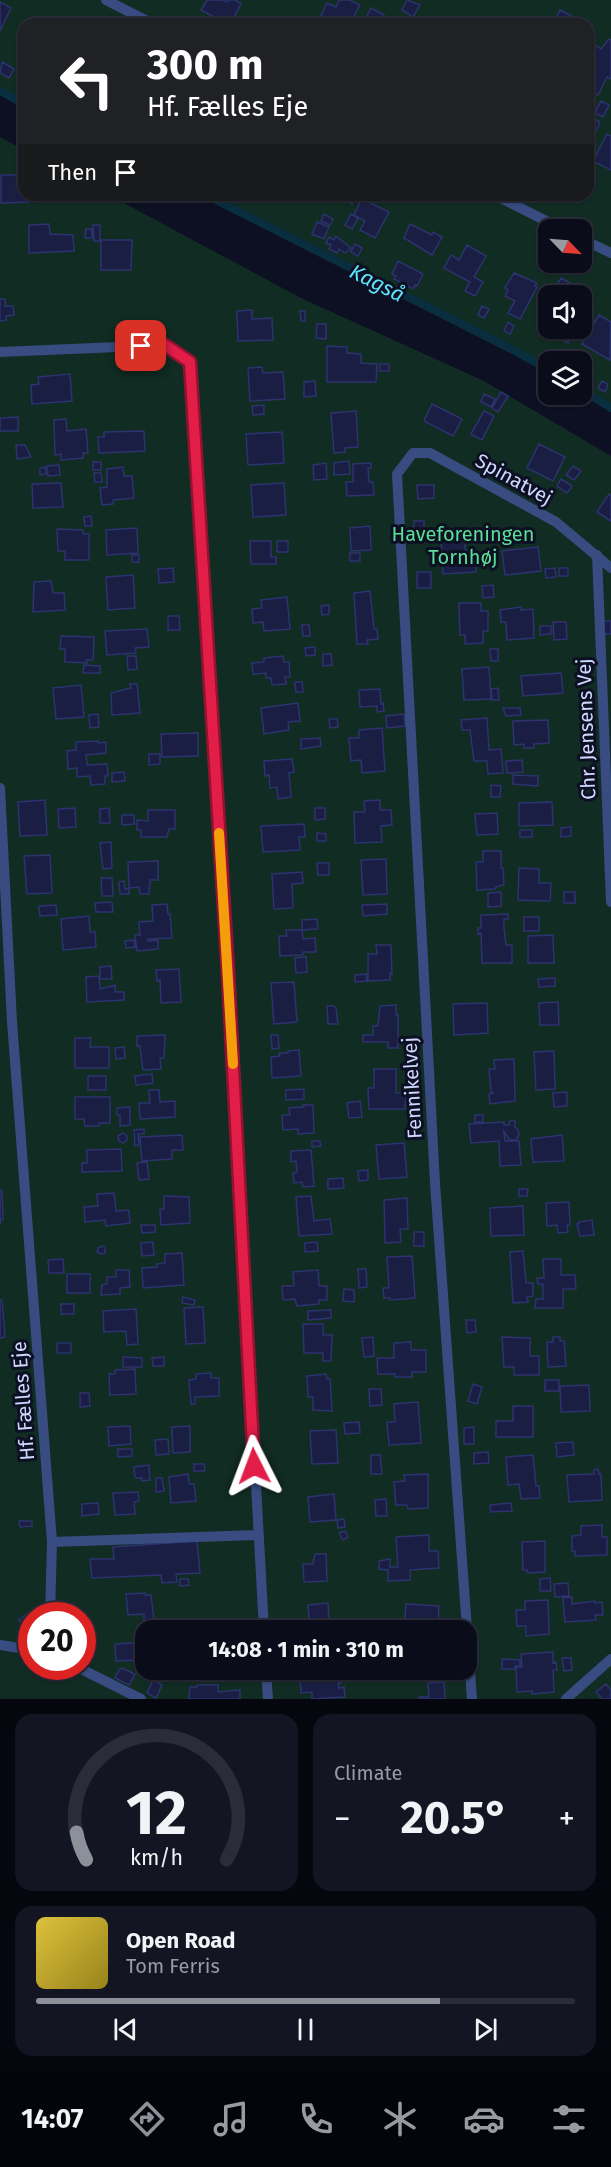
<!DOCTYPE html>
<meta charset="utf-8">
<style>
body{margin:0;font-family:"Fira Sans",sans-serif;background:#131523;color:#f1f3f6;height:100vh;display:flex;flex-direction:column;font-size:22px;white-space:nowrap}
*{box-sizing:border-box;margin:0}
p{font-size:20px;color:#999ba2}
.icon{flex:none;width:33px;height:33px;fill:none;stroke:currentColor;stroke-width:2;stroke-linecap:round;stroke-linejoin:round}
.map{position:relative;height:1699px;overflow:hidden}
.side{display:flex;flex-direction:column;gap:15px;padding:15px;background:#06070e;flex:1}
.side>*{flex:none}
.hud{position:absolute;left:18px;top:18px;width:576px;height:183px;border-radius:18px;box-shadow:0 2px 4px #0004,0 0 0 2px #2a2c39;background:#202124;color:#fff;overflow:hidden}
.needle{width:39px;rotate:115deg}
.buttons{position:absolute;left:538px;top:219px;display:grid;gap:12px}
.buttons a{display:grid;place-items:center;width:54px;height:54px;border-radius:12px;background:#0a0c1a;box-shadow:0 2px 4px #0004,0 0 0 2px #2a2c39;font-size:30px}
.speed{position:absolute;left:18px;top:1602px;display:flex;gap:12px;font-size:30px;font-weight:700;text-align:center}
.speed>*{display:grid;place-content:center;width:78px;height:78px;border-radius:50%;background:#0a0c1a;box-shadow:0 2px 4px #0004,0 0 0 2px #2a2c39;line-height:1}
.speed .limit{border:9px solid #d22;background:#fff;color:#111}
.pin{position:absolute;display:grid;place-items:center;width:51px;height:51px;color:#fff;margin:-26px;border-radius:12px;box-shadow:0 3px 9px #0006}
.me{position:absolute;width:66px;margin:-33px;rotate:357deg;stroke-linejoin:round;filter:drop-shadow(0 0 4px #0008)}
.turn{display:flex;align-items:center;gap:21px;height:126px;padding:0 30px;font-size:27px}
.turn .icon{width:78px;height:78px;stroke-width:2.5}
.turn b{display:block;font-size:42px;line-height:51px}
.then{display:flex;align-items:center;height:57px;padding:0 30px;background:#0003;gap:12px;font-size:22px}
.big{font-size:45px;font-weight:700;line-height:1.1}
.side .card{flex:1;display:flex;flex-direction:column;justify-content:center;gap:9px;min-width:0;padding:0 21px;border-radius:18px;background:#131523}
.side .dial{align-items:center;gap:0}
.dial svg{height:156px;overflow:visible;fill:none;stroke:#2a2c39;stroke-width:7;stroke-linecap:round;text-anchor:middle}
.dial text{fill:#f1f3f6;stroke:none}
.song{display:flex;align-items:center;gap:18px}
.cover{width:72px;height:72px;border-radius:9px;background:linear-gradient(135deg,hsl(50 70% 55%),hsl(50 70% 35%))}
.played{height:6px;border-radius:3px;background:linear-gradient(90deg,#8c9099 75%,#2a2c39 75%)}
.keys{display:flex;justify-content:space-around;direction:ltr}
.heat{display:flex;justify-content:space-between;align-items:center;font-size:33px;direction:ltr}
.side .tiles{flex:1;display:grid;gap:15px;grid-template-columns:1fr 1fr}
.card:last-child{grid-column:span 2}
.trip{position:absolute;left:135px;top:1620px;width:342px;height:60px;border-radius:18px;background:#0a0c1a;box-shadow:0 2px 4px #0004,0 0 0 2px #2a2c39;font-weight:700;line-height:60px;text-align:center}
.dock{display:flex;height:96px;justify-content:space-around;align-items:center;background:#04050a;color:#999ba2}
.dock .icon{width:42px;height:42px}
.dock .current{color:#8c9099}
.dock b{font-size:27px;color:#f1f3f6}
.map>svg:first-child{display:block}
</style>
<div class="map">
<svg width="611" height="1699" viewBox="0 0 611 1699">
<rect width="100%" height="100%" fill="#0d1022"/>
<!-- green -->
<path fill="#112c23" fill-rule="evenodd" d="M0 0H611V406L582 390V362H549V373L409 299 202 195H588V24H24V104L0 91ZM549 230H582V262H549ZM549 296H582V328H549Z
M0 137 24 150V195H109L301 298 484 381 611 456V1699H0ZM32 1616H82V1666H32ZM146 1630H466V1670H146Z"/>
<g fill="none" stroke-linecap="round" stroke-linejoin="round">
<!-- stream -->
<path stroke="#092e3f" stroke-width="8" d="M0 91 24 104
M206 195 513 350 549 370
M582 390 611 408"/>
</g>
<!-- building -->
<path fill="#1a1e43" stroke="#2c336f" stroke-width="1.5" d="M207 0H223L227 2 228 0H235L241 4 230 24H227L201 10Z
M339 0H350L360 5 350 24H317L327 3 336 7Z
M407 0 420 5 413 17 402 10Z
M0 2 11 8 0 31Z
M371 8 384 15 380 24 366 18Z
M560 10 585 23V24H553Z
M508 18 519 24H499L501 21 506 23Z
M609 39 611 40V79L607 77 598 95 588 90V75L595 61 589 57 595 45 601 49Z
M2 62 14 69 9 78 0 73Z
M601 101 609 105 603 117 595 113Z
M589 116 600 122 596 131 588 127Z
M607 134 611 136V170L593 161Z
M1 175H18L19 185H24V195H29V202L1 203Z
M50 195H62V200H50Z
M347 195 356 197 352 204 345 200Z
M362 199 389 212 375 238 360 230 365 221 354 215Z
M324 214 333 219 330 225 321 221Z
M351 214 358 218 352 229 345 225Z
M317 222 329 227 324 239 312 234Z
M49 224 50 234 73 235 74 251 29 253V225Z
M410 224 432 235 433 232 442 237 432 255 404 238Z
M93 225H100V241H94Z
M86 229H92V238H85Z
M336 236 351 248 345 253 339 249 337 253 329 249 331 245 326 243 329 237 334 240Z
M101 240H132L131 270H101Z
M355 244 362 248 358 256 351 252Z
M467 245 486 256 474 277 483 282 475 296 465 291 470 282 444 268 451 255 459 260Z
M398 261 423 274 417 286 415 285 413 289 394 279 396 276 392 274Z
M514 273 537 283 535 286 537 287 520 319 508 313 515 301 505 296 508 290 505 288Z
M561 278 585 292 582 297 563 296 554 290Z
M0 299H5V306H13L14 315 6 316V320L0 321Z
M482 306 489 309 484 318 478 315Z
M252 310V319L272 318 273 340 238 341 237 311Z
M300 311H305V321H301Z
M599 315 611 322 610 360 582 344Z
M508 322 514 326 510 334 504 331Z
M317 324H326V339L316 338Z
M560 328 573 335 568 343 556 336Z
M327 346 347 347V353L361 354V363L377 364 376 382H327Z
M573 351 582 356 578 362H567Z
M556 352 558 357 552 360 550 355Z
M380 364H389V371H380Z
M262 367 263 373 283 372 285 399 250 401 248 368Z
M70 374 72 401 32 404 31 385 39 384 38 377Z
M315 381 316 396 304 397V382Z
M602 381 608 384 605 392 598 388Z
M501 392 508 396 498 412 492 408Z
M484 394 495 399 491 407 481 402Z
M432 404 462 419 453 436 424 421Z
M264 405V414L253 415 252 406Z
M356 411 358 447 345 448V452L334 453 331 413Z
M484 411 494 416 482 440 471 434Z
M18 417V431H0V418Z
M66 419 67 431 86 429 88 453H83V458L61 460V454L55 455 54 420Z
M144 431 145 451 99 453 98 437H104V432Z
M282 432 284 463 248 465 246 434Z
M539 444 565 457 553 481 527 468Z
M16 445H25L31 457 17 459Z
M349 461 350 474 334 475V463Z
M93 462H101V470H93Z
M326 463 327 479 314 480 313 465Z
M371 463V468H368L369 482H373L374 495 347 496 346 482H353V464Z
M59 465 60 475 48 476 47 466Z
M573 466 581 471 574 480 566 475Z
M45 467 46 474 40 475V468Z
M123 467 124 476H132L134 498 113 500V504L102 505 100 488 107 487V469Z
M94 473H101L102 482H95Z
M561 479 572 486 567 493 557 486Z
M61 483 63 507 33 508 32 484Z
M284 483 286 515 253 517 251 485Z
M417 485H434V498L418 499Z
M609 494 611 496V521L597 512Z
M91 516 92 526H85L84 517Z
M414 521H424V534H414Z
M370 526 371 550 351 551 350 528Z
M137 528 138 553 107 555 106 530Z
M57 529 83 530V534H89V560H65V551H58Z
M465 540V550H475L476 572 443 574 441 541Z
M250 541H271V557H276V564H251Z
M277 541H288V552H277Z
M538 547 541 571 505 575 502 551Z
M350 553H360V561H350Z
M132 555H139V562H132Z
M173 568 174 582 159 583 158 569Z
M555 568 556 577 546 578 545 569Z
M559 568H568V576H559Z
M417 572H431V588H417Z
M133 575 135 608 108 610 106 577Z
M51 581 53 593H64L65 610 33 612 34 582Z
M493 585 494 597 483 598 482 586Z
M370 591 374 629H377L378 639 367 640 368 644H357L354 593Z
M287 597 290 629 264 631 263 622 253 623 252 609 262 608 261 600Z
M459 603H481V611H488V631H483V643L465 644V635H460Z
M329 605V614L322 615 321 606Z
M521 607V610L533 609 534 638 507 640 506 622H501L500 610Z
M168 616H179L180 630H168Z
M602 621H611V634H601Z
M553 622H566L567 639 554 640Z
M302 625H309L310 636H303Z
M540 626H551V634L540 635Z
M147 629 149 647 135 648 136 653 107 655 105 631Z
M61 636 94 637 93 660H87V663L65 662V649H60Z
M315 647V655L306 656 305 648Z
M490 649H498V661H491Z
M323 654H331L332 665 323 666Z
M127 656H136L137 669 128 670Z
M283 656 284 662H289L290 677H285L286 684 272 685 271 678H266V673L253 674 252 663 264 662V658Z
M84 665 100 666V673H83Z
M489 667 491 699 464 700 462 669Z
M561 673 563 693 523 696 521 676Z
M295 682H302L303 692H296Z
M130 684H137L140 713 112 715 111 693 131 688Z
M81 685 84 717 56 719 53 688Z
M498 688 499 700H492L491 689Z
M380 689 381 704 383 703 384 711 377 712V706L360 707 359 690Z
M298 703 300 721 288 722 289 730 264 734 261 708Z
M503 708H520L521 715 506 716Z
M98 714 99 727 90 728 89 715Z
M404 714 405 726 387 728 386 716Z
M487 718 489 750 501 749 503 773 488 774 487 761H474L470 730H462L461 720Z
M329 719H337L338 727 330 728Z
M548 720 549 743 534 744V748H524V744L514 745 513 721Z
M382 728 385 771 362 773 361 760 351 761 349 738H359V730Z
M198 733V756L162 757 161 734Z
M320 738 321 746 301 749V739Z
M98 741V743L106 742V753L86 755 87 765 107 764 108 776H105V784L91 785 90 776 77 777V768L68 769 67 751 76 750V742Z
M149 754H160V764L149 765Z
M292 759 294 772 289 773 291 797 278 799 277 787 270 788 269 775 265 776 264 761Z
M522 760 523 772 507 773 506 761Z
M124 772 125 781 112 782V773Z
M513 775 538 776V786L513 784Z
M491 785 501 786 500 797H491Z
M45 800 47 835 20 836 18 802Z
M380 800V810H391L392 825 381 826 382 842 355 843 354 812H365L364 801Z
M552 802 553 825 519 826V803Z
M75 808 76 827 59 828 58 809Z
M109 808 110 823H100V809Z
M315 808H325V819L315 820Z
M148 810H175V829H169L167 837H141V830H137V820L148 821Z
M497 813 498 834 477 835 475 814Z
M122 815H134V824L122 825Z
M304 824 305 837H299L300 850 263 852 261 826Z
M571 827V836L561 837V828Z
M520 830H532V837H520Z
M317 833 326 834V841H317Z
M111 842 112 868 103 869 100 843Z
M483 851H501V868H503L504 885 496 887 495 889 477 890 476 862H483Z
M50 855 52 893 27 894 24 856Z
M386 859 387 894 363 895 361 860Z
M158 861V880H150L149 894H140L139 887 129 888 128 862Z
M317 863H329V875H318Z
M519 868 539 869V883H551L550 901 518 900Z
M302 872 303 883 292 884 293 908 274 909 272 874Z
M101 878H112L113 896H102Z
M124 881 125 889H129V894H120L119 882Z
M501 892V906L488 907V893Z
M564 892H575V903H564Z
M112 902 113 912H96L95 903Z
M167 904 168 914H170L172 938 148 939V941L158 940V949L137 951 135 935H140L139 922 153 921 152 905Z
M387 904V914L363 916 362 905Z
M56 905 57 915 40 916 39 906Z
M508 914V919H504V928L506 945H512V963H482L481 933 478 934V928H481V915Z
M89 916 90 932H95L96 947 63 950 61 919Z
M524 917H539V931H524Z
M317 919 318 929 302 930 303 939 315 938 316 952H303V955L280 956 279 936H287L286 930H302V920Z
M553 935 554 963H528V936Z
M134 940 135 947 126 948 125 941Z
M376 945H391L392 974 390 973V980L368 981V954H377Z
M306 957 307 972 296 973 295 958Z
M111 966 112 979H100V967Z
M179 969 181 1002 161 1003 160 980 157 981 156 970Z
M366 974 367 981 355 982V975Z
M99 976 100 989 115 985V992H124V1000L87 1002 86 977Z
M555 978V986L539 987 538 979Z
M294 982 297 1022 274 1024 271 983Z
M558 1002 559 1025H540L539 1003Z
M487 1003 488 1033 454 1035 453 1004Z
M396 1005V1015H398V1048H388V1042H363V1035H373V1026H378L380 1006Z
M327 1006H334L336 1008 338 1024H328Z
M165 1035 164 1058H160L161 1069 143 1070 140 1046H137V1036Z
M271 1035H278L279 1048 272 1049Z
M75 1038H91L90 1047H109V1068H75Z
M124 1047 125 1058 116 1059 115 1048Z
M299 1050 301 1076 272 1078 271 1057 280 1056 279 1053H288V1051Z
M554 1051 555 1089 536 1090 534 1052Z
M514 1059 515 1101 490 1104 489 1094 493 1093 491 1092 489 1069H495L494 1060Z
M374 1069H396V1093H406L405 1109H369L368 1088H374Z
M152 1074 153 1083 136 1085 135 1076Z
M88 1076H106V1090H88Z
M304 1089V1099L286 1100V1090Z
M149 1090H159L160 1102 175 1101V1117L140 1119 139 1103H150Z
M567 1092V1106L554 1107 553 1093Z
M75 1097H110V1123H99V1126H85L84 1119H75Z
M360 1101 362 1117 349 1118 347 1103Z
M303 1105H313L314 1133 298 1134V1129L283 1130 282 1115H290L289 1108 304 1107Z
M130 1107V1125L120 1126V1115H117V1108Z
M475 1115H483V1122H475Z
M512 1120 515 1121V1127L518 1130 519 1135 516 1140H510L504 1132 505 1141H519L521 1165 500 1166 499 1141 471 1143 469 1124 504 1122V1125H509L510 1121Z
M144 1129V1134H138L139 1145 135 1146 134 1130Z
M123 1133 127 1136V1140L123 1143 119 1141 118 1136Z
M182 1135 183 1150H172V1159L142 1161 140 1137Z
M562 1135 564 1161 533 1162 531 1139Z
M312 1141H320L321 1146 312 1147Z
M404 1143 407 1177 379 1179 376 1145Z
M121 1149 122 1171 82 1172V1163H87V1150Z
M311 1150 314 1186 303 1187 302 1182 294 1183 293 1173 297 1172 296 1161 291 1162V1151Z
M147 1162 149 1179 139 1180 137 1163Z
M368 1170V1180L359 1181 358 1171Z
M343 1178 344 1188 328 1189V1179Z
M519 1189H528L527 1196H519Z
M0 1190H2L3 1219H1L0 1225Z
M114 1193 116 1211 129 1210 130 1223 106 1226 105 1220 85 1222 84 1207 98 1206 97 1194Z
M164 1196 189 1197 190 1223 161 1225 160 1209H164Z
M311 1196 314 1221 330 1219 332 1234 299 1236 296 1197Z
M407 1198 408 1229H400L401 1242 385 1243 384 1200Z
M569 1202 570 1225H567L568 1232 558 1233 557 1225 547 1226 546 1203Z
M523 1206 524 1235 491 1236 490 1208Z
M592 1220 594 1235 580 1236 577 1224H579V1222Z
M141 1225H155V1232L142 1233Z
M414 1232H424V1246H414Z
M153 1242 154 1255 142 1256 141 1243Z
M317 1242 318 1251 305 1252V1243Z
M102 1246 105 1248V1253L101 1254 97 1252 98 1248Z
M523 1251 526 1283H533V1296L527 1297 528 1302 513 1303 510 1252Z
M182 1253 184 1285 143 1288 142 1268 157 1267V1264L165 1263V1254Z
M412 1256 415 1298 390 1300V1298H384L383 1288H389L387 1257Z
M63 1259 64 1273H49L48 1260Z
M543 1259H561V1275H575L576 1289H563V1308H535L536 1299H543V1284H538L537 1278H544Z
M358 1269H366L367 1287 359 1288Z
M116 1270H129L130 1287 120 1288V1294L101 1295 102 1285 107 1284V1277H116Z
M318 1270 319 1286H327V1300H319V1304L297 1306 295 1299 283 1300 282 1286H294L293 1272Z
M67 1274H90V1293H67Z
M344 1289 354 1290V1302L343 1301Z
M183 1297 195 1300 194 1305 182 1303Z
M0 1300H2L5 1337 0 1338Z
M61 1304H74V1314H61Z
M203 1307 205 1343 186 1344 184 1308Z
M136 1309 138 1344 127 1345 126 1331 104 1332 103 1311Z
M331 1310V1318L308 1320V1311Z
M466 1320H475L476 1332 467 1333Z
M303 1324H323V1335H332L331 1361H323V1353H304Z
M373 1337 374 1356 364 1357 362 1338Z
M502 1337 530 1338V1356H539V1375H514V1367H504Z
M553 1337H560V1341H564L566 1366 548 1367 547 1342H553Z
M411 1342V1350H426V1372H412V1377H395V1374H378L377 1358H394V1343Z
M57 1343H71V1353H57Z
M123 1357 142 1358V1367H123Z
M164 1357V1366H153L152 1358Z
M135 1369 136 1394 110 1395 109 1374H115V1370Z
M211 1373V1378H219V1396L195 1397V1404H191L189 1380 196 1379V1374Z
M326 1374 327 1379H330L332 1411 313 1410V1397H308L307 1376Z
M545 1380H559V1391H545Z
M473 1384 482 1387 477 1404 468 1401Z
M589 1385 590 1411 561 1412 560 1386Z
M369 1389H381L382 1405 370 1406Z
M80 1393H89L90 1406 80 1407Z
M418 1402 421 1443 389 1445 387 1422H395L394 1404Z
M513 1406H533V1437H496V1421H513Z
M359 1422 360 1433 345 1434 344 1423Z
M130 1426 131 1444 109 1446 108 1427Z
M190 1426V1452L173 1453 172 1427Z
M474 1427V1444H464V1428Z
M336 1430 338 1463 312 1464 310 1431Z
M168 1439 169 1454 156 1455 155 1440Z
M573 1442 574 1455 557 1457 556 1443Z
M118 1449H132V1456L118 1457Z
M488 1452 489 1463 474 1464V1453Z
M371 1455H380L382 1474H371Z
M533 1455 536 1486H539L540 1498 521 1499 519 1484 508 1485 506 1457Z
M194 1464H204L205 1471H194Z
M149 1465 150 1480 142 1481V1478H135L134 1467Z
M598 1469 599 1474H601L602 1500 569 1502 567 1475 594 1474V1470Z
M188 1474 189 1484H194L196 1501 171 1503 169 1477Z
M428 1474V1508L408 1509 407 1505H396L394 1482 405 1481 404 1475Z
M156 1478H162L164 1491 156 1492Z
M138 1492 139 1501 134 1502 135 1514 115 1515 113 1493Z
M334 1494 336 1520 310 1522 308 1497Z
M386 1499 387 1516H376L375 1500Z
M98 1503 99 1514 82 1516V1504Z
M511 1503 512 1511 491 1512 490 1505Z
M344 1519 345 1527 338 1528 337 1520Z
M19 1521H32V1526L20 1527Z
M602 1525V1537H607V1555L575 1556V1551H572V1536L581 1535V1526Z
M345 1531 348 1537 343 1540 339 1533Z
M429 1535V1551H438L439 1568 410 1570V1580L388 1581V1570L379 1569V1561L390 1559V1567H398L396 1537Z
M197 1541 200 1573 176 1574 177 1582 162 1583 161 1575 92 1578 90 1559H114L113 1547Z
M545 1541V1572L528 1573 527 1570H523L522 1542Z
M315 1554H326L327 1581 304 1582 303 1564H313Z
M550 1578 551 1591H540V1579Z
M180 1579H188L189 1585 180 1586Z
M568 1583 569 1596 555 1597 554 1584Z
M145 1593V1595H151L154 1621 144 1622V1614L128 1615 126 1594Z
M572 1597V1604L595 1601V1603L602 1602 603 1615H595L596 1620 565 1622 563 1598Z
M548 1600 549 1634 526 1636V1626H517L516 1610H525V1601Z
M328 1603 329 1622 341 1621V1630H310L308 1605Z
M406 1604 439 1606 438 1627H431V1630H404Z
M27 1614 32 1619V1630L29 1632 19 1620Z
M146 1642V1670H155L137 1671V1660L116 1661 115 1644Z
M553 1652V1663L556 1662 557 1670H553L554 1692 532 1694V1691L517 1692 516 1667H522L521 1654Z
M562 1658H571L572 1670 564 1671Z
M502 1659 520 1660V1666H515V1669H502Z
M122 1668 135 1674 129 1685 115 1678 119 1670Z
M167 1670H226V1674L167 1677Z
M315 1670H331L332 1673H340L341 1683H338L339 1688 344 1687 345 1697 312 1699V1692L301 1693 300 1677 316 1674Z
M153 1680 162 1685 156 1698 147 1693Z
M444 1682 445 1699H419V1697H429L428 1683Z
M606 1684 611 1690V1699H602L596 1692Z
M197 1685H218V1692L240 1690V1699H189L190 1687H197Z"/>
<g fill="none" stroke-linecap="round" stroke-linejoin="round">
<!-- lane -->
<path stroke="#384c81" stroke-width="10" d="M106 0 153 24
M495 195 564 230
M582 239 611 253
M0 352 165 345 190 362 229 996 264 1630
M597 555 611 902
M0 788 12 1022 52 1542 50 1616
M52 1542 258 1535
M0 1645 32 1650
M75 1666 141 1699
M266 1670 268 1699
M472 1699 435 1183 397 474 413 453H430L556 522 611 568
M566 1699 611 1659"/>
</g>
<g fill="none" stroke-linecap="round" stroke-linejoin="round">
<defs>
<path id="route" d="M141 346 165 345 190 362 228 973 254 1466"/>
</defs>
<!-- route casing -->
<use href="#route" stroke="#92132f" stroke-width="15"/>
<!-- route -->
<use href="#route" stroke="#e11d48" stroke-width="10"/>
<!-- slow -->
<path stroke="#f59e0b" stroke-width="10" d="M219 833 233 1064"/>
</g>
<g text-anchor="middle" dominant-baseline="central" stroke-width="6" stroke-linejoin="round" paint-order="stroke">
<!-- street labels -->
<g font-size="20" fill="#cfd8ff" stroke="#0d1022">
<text transform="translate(514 479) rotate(29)">Spinatvej</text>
<text transform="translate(586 729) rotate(-92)">Chr. Jensens Vej</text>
<text transform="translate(412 1088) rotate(-93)">Fennikelvej</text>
<text transform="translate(23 1401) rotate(-94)">Hf. Fælles Eje</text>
</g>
<!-- park labels -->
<g font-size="20" fill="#5bdf95" stroke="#0d1022">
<text x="463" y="534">Haveforeningen<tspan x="463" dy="23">Tornhøj</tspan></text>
</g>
<!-- water labels -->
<g font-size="21" font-style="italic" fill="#5de6ff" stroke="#0d1022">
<text transform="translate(377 283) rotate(27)">Kagså</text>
</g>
</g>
</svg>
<div class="buttons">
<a><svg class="needle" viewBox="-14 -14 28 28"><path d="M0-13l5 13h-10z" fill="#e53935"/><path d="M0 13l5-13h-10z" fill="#999ba2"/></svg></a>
<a><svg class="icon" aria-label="sound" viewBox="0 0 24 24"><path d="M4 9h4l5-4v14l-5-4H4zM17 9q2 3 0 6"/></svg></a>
<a><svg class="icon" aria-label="layers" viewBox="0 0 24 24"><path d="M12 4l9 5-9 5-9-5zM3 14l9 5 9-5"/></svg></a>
</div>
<div class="speed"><div class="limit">20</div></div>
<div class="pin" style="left:141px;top:346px;background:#d93025"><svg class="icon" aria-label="arrive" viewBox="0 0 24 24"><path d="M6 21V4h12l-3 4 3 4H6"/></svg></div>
<svg class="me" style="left:254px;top:1466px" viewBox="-20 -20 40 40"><path d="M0-17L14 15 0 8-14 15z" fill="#e11d48" stroke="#fff" stroke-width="4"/></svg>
<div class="trip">14:08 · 1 min · 310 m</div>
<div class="hud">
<div class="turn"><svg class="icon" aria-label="left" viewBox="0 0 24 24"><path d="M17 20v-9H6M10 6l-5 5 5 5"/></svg><div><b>300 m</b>Hf. Fælles Eje</div></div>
<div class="then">Then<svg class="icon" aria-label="arrive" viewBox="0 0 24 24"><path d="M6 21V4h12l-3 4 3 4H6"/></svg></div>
</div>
</div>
<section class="side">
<div class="tiles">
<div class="card dial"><svg viewBox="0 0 100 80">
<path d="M14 69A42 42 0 1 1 86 69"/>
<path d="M14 69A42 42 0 0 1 9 55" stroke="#8c9099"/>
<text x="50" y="56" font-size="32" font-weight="700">12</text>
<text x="50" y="72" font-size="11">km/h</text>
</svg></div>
<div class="card"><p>Climate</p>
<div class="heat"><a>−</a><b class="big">20.5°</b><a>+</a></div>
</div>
<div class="card">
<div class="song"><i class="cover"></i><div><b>Open Road</b><p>Tom Ferris</p></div></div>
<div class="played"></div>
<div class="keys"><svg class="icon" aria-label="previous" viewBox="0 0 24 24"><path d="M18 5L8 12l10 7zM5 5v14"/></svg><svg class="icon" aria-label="pause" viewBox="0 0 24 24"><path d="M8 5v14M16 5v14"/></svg><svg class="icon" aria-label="next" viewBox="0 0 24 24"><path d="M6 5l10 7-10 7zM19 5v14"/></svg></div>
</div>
</div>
</section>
<nav class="dock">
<b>14:07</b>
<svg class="icon current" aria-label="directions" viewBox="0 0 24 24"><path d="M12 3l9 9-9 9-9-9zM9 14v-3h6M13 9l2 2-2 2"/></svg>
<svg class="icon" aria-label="music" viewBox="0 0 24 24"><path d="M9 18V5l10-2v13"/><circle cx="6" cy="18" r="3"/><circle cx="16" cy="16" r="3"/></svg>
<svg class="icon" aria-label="phone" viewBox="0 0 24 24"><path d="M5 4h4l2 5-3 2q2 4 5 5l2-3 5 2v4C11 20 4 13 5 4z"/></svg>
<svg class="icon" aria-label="climate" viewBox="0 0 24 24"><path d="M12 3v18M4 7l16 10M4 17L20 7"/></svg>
<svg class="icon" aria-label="car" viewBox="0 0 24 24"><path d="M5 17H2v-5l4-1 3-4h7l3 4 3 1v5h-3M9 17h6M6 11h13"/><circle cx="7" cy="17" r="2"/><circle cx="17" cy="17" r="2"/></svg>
<svg class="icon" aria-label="filters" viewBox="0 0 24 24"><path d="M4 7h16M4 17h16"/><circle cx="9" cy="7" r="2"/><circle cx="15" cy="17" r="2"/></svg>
</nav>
